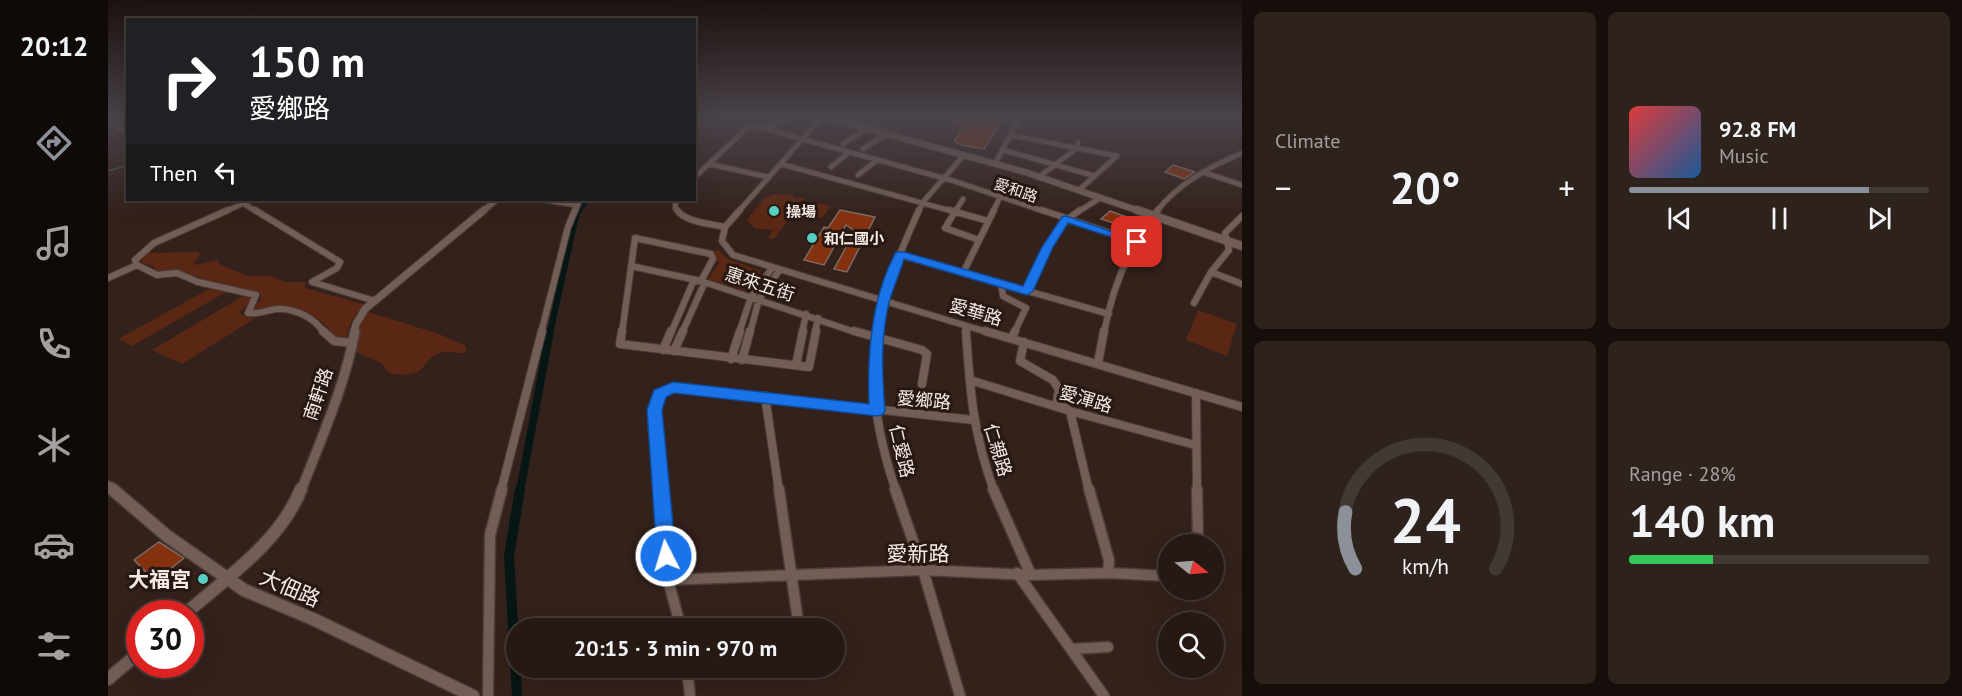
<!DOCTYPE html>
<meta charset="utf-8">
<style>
body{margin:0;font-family:"PT Sans","Noto Sans TC",sans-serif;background:#2e221d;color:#f1f3f6;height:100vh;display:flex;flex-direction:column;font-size:22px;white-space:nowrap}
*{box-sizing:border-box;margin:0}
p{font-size:20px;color:#a4a0a0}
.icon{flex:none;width:33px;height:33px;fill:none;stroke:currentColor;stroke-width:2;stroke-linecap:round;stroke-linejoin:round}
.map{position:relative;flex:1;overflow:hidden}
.sheet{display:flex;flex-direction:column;gap:12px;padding:12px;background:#150e0b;width:720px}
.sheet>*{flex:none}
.guide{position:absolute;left:18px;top:18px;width:570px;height:183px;border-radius:0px;box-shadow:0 6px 24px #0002,0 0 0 2px #423834;background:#202124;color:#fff;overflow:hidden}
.needle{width:39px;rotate:107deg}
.fabs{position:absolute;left:1050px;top:534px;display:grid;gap:12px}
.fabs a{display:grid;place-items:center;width:66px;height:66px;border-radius:50%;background:#261914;box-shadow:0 6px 24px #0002,0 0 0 2px #423834;font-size:30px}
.speed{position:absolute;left:18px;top:600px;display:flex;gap:12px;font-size:30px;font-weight:700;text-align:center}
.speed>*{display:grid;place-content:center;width:78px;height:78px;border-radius:50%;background:#261914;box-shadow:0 6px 24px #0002,0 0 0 2px #423834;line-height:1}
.speed .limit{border:9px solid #d22;background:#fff;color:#111}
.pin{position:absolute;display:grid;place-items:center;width:51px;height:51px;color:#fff;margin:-26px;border-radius:12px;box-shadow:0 3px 9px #0006}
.me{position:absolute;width:66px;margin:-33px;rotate:355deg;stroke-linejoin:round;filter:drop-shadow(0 0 4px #0008)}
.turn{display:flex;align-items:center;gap:21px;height:126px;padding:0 24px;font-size:27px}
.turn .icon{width:78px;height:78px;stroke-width:2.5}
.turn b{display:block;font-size:42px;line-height:51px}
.then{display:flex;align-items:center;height:57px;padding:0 24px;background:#0003;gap:12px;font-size:22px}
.big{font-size:45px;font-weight:700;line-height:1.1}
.sheet .tile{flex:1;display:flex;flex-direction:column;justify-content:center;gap:9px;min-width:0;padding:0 21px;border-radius:9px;background:#2e221d}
.sheet .dial{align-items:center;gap:0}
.dial svg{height:156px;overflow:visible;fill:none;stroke:#423834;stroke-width:7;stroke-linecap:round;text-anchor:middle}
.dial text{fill:#f1f3f6;stroke:none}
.song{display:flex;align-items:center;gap:18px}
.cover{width:72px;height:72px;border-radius:9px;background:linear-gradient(135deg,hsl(0 70% 55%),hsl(210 70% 35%))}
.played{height:6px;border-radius:3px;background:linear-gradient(90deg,#8c9099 80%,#423834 80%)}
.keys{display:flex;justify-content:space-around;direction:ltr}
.heat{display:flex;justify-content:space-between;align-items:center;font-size:33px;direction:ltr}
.charge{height:9px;border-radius:4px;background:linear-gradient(90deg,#34c759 28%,#423834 0)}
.sheet .tiles{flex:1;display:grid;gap:12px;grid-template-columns:repeat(2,1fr)}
.trip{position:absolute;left:398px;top:618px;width:339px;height:60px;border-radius:30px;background:#261914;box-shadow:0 6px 24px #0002,0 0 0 2px #423834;font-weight:700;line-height:60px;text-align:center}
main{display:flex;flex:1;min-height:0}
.tab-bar{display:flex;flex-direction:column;width:108px;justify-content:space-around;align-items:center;background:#0f0a08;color:#a4a0a0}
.tab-bar .icon{width:42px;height:42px}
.tab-bar .current{color:#8c9099}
.tab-bar b{font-size:27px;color:#f1f3f6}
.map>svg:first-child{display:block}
</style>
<main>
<nav class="tab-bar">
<b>20:12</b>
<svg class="icon current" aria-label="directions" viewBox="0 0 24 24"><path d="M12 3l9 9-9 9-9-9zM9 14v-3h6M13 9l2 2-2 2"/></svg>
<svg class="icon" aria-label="music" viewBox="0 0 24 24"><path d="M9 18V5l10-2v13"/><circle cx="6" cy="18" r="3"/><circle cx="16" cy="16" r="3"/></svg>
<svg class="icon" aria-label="phone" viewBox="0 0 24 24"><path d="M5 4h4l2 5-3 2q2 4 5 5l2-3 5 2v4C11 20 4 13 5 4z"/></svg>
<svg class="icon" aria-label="climate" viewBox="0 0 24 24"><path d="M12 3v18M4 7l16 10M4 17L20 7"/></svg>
<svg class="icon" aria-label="car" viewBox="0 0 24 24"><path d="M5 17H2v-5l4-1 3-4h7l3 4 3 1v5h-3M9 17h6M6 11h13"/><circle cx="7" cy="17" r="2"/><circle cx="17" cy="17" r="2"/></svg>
<svg class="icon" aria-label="filters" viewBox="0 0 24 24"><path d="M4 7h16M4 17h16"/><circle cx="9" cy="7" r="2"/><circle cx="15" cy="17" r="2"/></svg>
</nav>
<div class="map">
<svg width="1134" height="696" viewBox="0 0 1134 696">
<rect width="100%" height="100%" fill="#33211b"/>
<!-- green -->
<path fill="#5a2714" d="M668 194 683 195 689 199 692 197 697 198 666 239 660 238 665 230 647 228 639 220 657 197Z
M701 201 723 206 714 218 691 213Z
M610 250 620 259 653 271 642 292 600 279 611 263 603 252Z
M90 252 92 255 86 262 87 265 109 260 113 265 141 276H163L177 282H198L197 288 258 305C245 315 241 324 238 340 223 338 223 327 212 321 202 315 187 309 176 307 166 305 157 312 143 310L153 299V294L115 283 103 282 72 271H47L46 267 33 262 32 258 36 253Z
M101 289 118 292 24 346 10 339Z
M135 296 142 298 143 301 131 313 146 319 74 364 44 350Z
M1090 310 1129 324 1119 356 1078 340Z
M261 312 331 334 358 346V352C350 355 342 350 335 352 307 361 325 380 281 373L273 363 248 352 251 322Z"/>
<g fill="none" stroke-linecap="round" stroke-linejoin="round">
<!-- stream -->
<path stroke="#4d5552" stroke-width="1.5" d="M0 171 20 165"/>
<!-- canal-far3 -->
<path stroke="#051614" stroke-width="5" d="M470 212 479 200"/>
<!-- canal-far2 -->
<path stroke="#051614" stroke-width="6" d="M442 333 468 215 471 210"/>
<!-- canal-far1 -->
<path stroke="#051614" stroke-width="8" d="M412 491 442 331"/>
<!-- canal -->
<path stroke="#051614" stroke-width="10" d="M409 696 401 556 412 489"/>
</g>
<!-- building -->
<path fill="#84310f" stroke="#7e6a62" stroke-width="1.5" d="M846 118H888L894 121 876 149 853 145 846 141 857 126 846 124 849 121Z
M1065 165 1087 172 1076 179 1057 172Z
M732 210 767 217 739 272 726 269 747 231 738 225 716 265 696 260 716 227 720 228Z
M1002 211 1022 218 1014 226 993 219Z
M51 542 76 558 47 581 26 560Z"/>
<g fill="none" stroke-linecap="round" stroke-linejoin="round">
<defs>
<path id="minor-far3" d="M0 120 20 133
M640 124 846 181 938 212
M658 126 666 125 677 119
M903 135 1009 156
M735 144 758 129
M755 149 778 134
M895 150 987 176
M601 164 660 177
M673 164 847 212
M887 164 911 118
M723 167 740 153
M1095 172 1134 185
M750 175 769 160
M931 177 969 148 970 143
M586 178 641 126 640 124
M971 190 1009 156
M130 200 149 212
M436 200 468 205
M568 200 567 208 570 212
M116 212 143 200
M467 212 472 200
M630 212 713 118
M810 212 815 202 856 155
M847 212 855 199
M885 212 892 197
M970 212 992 198
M1048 212C1071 183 1101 167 1134 153"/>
<path id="minor-far2" d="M147 210 232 262 229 268 204 282 267 301
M569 210C577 222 603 224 617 227
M632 210 617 227 614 241 625 255 882 333
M841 210 880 221
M848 210 837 228 871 240
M934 210 1029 242
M792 255 1001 314
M29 265 49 275 69 273 90 282 148 295 140 313C151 315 159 310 169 309 187 308 207 318 216 333
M523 266 593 281 750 333
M1103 272 1134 284
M855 273 886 210
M0 278 29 265 27 260 46 243 120 210
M893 283 895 296 918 308 906 333
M919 291C933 262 944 228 972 210
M1086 303 1103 272 1121 250 1117 233 1134 216
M858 326V333
M433 333 460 227 467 210
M514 333 527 238 603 254 605 259 593 281
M563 333 585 282 591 281
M574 333 596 284 593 281
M631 333 643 297 664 268
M642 333 651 299 671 271
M694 333 698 314
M707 333 710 318
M771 333C777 287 792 252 811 210
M996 333C1004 288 1021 246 1050 210"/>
<path id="minor-far1" d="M215 331 226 341 244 343
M514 331 512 344 701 367 708 331
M746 331 814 350 819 354 814 384
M771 331C769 343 766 356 766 368 765 408 775 453 788 491
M858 331C862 392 865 433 886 491
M877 331 1134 407
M904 338 907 331
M916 342 912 361 945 380 951 389 949 402 962 411 981 491
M555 350 563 331
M566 351 575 331
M623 359 632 331
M634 360 642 331
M990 363 996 331
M688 365 695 331
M862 380 962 411 1087 445
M1088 393 1089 491
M657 396 671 491
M393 491 434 331
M553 491 546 410 551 394 565 387 865 420"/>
<path id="minor" d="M553 489 560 580 573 628
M671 489 691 628
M787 489 815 570 852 696
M885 489 923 575
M981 489 1001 560 1000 573
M1089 489 1090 544
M909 573 996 696
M560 580 815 570 923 575 1000 573 1060 576
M963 649 1000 647
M579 668 582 696
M380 696 382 535 394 489"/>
<path id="tertiary-far3" d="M374 212 388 200"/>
<path id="tertiary-far2" d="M246 333 248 324 257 309 376 210"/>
<path id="tertiary-far1" d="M0 486 6 491
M193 491C213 439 237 386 247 331"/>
<path id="tertiary" d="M4 489 59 536 136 590 205 619 365 696
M77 614C118 578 172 542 193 489
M0 679 32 652"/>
<path id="secondary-far1" d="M721 118 917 172 1034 212"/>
<path id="secondary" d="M1029 210 1134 246"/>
</defs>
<!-- minor-far3 casing -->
<use href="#minor-far3" stroke="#4a3c37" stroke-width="7"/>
<!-- minor-far2 casing -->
<use href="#minor-far2" stroke="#4a3c37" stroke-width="8"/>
<!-- minor-far1 casing -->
<use href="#minor-far1" stroke="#4a3c37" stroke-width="10"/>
<!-- minor casing -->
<use href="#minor" stroke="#4a3c37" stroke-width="13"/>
<!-- tertiary-far3 casing -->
<use href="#tertiary-far3" stroke="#4a3c37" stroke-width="8"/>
<!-- tertiary-far2 casing -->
<use href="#tertiary-far2" stroke="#4a3c37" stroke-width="9"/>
<!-- tertiary-far1 casing -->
<use href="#tertiary-far1" stroke="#4a3c37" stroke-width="12"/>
<!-- tertiary casing -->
<use href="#tertiary" stroke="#4a3c37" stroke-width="15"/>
<!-- secondary-far1 casing -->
<use href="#secondary-far1" stroke="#4a3c37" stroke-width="8"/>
<!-- secondary casing -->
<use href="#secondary" stroke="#4a3c37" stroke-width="10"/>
<!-- minor-far3 -->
<use href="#minor-far3" stroke="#735e57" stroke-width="4.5"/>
<!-- minor-far2 -->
<use href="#minor-far2" stroke="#735e57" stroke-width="6"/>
<!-- minor-far1 -->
<use href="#minor-far1" stroke="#735e57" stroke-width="8"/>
<!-- minor -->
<use href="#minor" stroke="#735e57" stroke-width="10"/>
<!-- tertiary-far3 -->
<use href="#tertiary-far3" stroke="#735e57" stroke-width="5"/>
<!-- tertiary-far2 -->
<use href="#tertiary-far2" stroke="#735e57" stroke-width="7"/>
<!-- tertiary-far1 -->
<use href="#tertiary-far1" stroke="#735e57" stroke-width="9"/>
<!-- tertiary -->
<use href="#tertiary" stroke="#735e57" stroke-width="12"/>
<!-- secondary-far1 -->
<use href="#secondary-far1" stroke="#735e57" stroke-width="6"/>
<!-- secondary -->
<use href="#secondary" stroke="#735e57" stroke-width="8"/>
</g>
<!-- sky -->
<linearGradient id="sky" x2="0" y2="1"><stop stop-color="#1c120f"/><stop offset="0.55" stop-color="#4a434a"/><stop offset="1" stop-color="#4a434a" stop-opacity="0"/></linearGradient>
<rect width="1134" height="216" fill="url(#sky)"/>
<!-- route -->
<path fill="#1a73e8" stroke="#114b97" stroke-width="1.5" d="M958 216 1034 242 1029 245 1025 244 960 223 945 247 925 291 919 295 796 259C792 272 786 286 782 299 772 335 774 374 777 411L774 415 769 416 566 393 558 397 554 410 568 556 565 562 558 565 551 562 549 556 539 410 546 390 565 382 761 404C759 353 763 298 788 252H796L915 286 934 247 954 217Z"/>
<!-- markers -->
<g fill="#56cec3" stroke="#281812" stroke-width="2">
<circle cx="666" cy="211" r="6"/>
<circle cx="704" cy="238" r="6"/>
<circle cx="95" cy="579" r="6"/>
</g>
<g text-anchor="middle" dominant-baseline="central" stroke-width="6" stroke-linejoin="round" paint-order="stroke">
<!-- far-street labels -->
<g font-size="15" fill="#f5e9e4" stroke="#281812">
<text transform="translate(908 190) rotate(19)">愛和路</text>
</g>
<!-- far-poi labels -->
<g font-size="15" font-weight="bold" fill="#f5e9e4" stroke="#281812" text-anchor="start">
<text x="678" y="211">操場</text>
<text x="716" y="238">和仁國小</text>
</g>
<!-- street labels -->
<g font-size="18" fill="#f5e9e4" stroke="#281812">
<text transform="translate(652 284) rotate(18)">惠來五街</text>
<text transform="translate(868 312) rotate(16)">愛華路</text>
<text transform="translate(210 394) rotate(-71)">南軒路</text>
<text transform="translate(978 399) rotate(16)">愛渾路</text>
<text transform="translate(816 400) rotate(5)">愛鄉路</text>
<text transform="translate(890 450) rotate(73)">仁親路</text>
<text transform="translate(794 451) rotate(77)">仁愛路</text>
</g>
<!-- near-street labels -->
<g font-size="21" fill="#f5e9e4" stroke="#281812">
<text x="810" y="553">愛新路</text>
<text transform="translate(182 588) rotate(23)">大佃路</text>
</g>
<!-- near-poi labels -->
<g font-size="21" font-weight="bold" fill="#f5e9e4" stroke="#281812" text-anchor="end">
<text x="83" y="579">大福宮</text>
</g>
</g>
</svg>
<div class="fabs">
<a><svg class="needle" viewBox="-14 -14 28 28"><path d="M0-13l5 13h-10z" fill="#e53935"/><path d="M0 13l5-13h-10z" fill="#a4a0a0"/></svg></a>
<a><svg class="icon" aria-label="search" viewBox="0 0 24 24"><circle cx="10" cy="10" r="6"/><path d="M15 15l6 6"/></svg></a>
</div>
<div class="speed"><div class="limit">30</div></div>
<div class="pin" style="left:1029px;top:242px;background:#d93025"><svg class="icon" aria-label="arrive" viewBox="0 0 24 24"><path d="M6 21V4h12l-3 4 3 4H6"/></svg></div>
<svg class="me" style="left:558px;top:556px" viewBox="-20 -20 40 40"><circle r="17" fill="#1a73e8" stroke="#fff" stroke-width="3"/><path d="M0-11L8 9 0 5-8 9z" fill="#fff"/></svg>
<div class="trip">20:15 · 3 min · 970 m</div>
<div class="guide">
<div class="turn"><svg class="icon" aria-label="right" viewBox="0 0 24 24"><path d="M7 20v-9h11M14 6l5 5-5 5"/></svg><div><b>150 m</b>愛鄉路</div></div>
<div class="then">Then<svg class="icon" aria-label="left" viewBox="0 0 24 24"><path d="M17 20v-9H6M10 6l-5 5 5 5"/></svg></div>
</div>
</div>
<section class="sheet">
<div class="tiles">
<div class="tile"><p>Climate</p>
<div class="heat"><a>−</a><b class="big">20°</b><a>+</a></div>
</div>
<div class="tile">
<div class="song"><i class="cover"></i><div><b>92.8 FM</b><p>Music</p></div></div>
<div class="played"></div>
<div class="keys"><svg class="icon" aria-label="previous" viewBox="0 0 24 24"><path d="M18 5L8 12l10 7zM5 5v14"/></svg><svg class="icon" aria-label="pause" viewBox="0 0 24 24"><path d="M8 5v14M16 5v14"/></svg><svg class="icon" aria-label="next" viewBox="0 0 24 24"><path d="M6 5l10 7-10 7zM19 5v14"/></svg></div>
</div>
<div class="tile dial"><svg viewBox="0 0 100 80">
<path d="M14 69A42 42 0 1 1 86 69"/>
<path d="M14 69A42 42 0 0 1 9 40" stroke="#8c9099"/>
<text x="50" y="56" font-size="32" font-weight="700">24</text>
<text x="50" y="72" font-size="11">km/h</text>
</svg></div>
<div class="tile"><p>Range · 28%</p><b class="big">140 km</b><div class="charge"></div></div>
</div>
</section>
</main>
